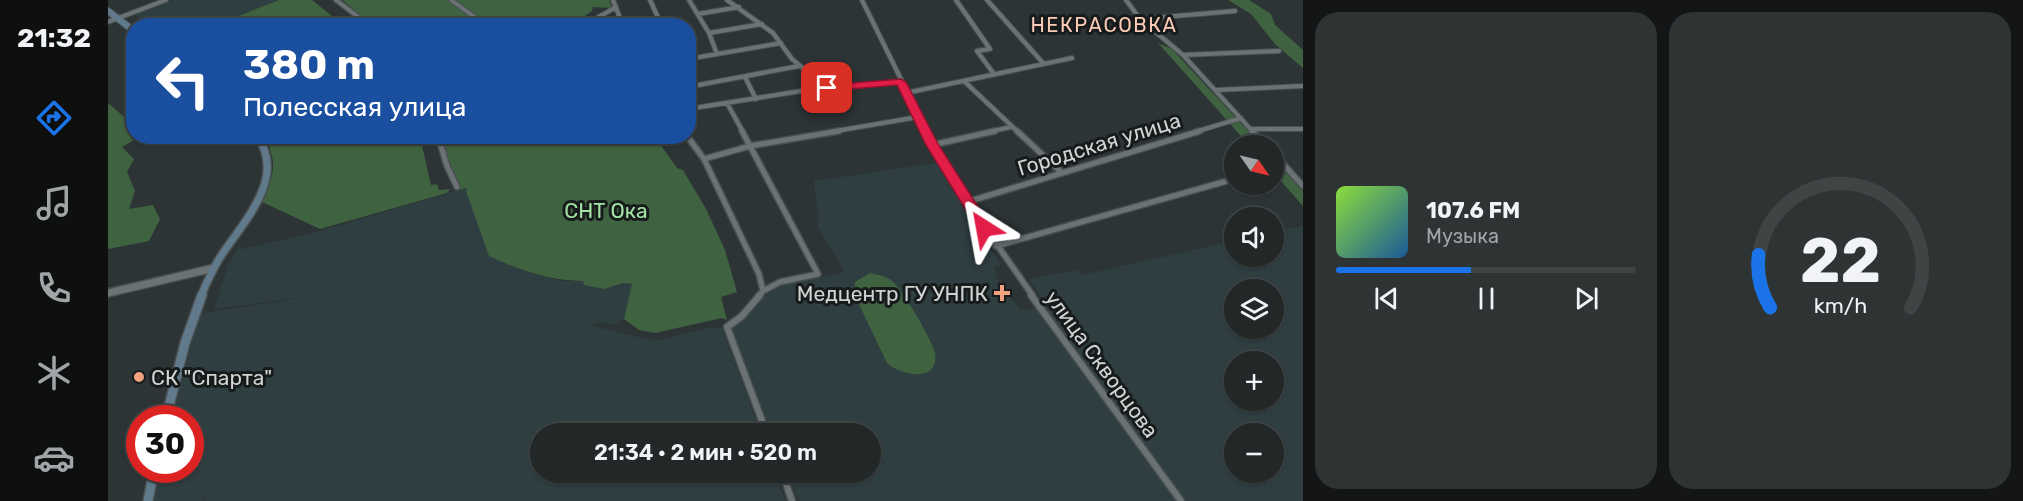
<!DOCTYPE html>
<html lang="ru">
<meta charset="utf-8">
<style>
body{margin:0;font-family:Rubik,sans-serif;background:#2e3334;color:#f1f3f6;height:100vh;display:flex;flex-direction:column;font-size:22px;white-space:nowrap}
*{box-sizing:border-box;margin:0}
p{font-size:20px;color:#a2a5a8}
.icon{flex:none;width:33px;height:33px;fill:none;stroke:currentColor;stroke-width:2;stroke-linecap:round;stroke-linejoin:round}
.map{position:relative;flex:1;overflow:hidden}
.panel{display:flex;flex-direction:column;gap:12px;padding:12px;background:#131516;width:720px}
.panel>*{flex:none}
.guide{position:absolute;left:18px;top:18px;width:570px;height:126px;border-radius:24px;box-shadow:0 2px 4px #0004,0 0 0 2px #3f4445;background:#1a4fa0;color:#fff;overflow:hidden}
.needle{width:39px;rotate:124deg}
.buttons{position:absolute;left:1116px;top:135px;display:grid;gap:12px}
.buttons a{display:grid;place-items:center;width:60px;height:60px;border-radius:50%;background:#222728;box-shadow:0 2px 4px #0004,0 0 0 2px #3f4445;font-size:30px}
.speed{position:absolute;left:18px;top:405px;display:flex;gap:12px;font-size:30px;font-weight:700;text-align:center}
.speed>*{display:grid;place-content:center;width:78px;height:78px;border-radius:50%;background:#222728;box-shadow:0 2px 4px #0004,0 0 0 2px #3f4445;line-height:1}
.speed .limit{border:9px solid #d22;background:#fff;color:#111}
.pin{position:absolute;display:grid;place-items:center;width:51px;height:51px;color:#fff;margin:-26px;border-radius:12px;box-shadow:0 3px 9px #0006}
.me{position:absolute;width:66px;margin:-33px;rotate:326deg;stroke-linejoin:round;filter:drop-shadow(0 0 4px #0008)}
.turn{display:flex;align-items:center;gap:21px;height:126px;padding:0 18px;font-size:27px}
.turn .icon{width:78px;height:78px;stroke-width:2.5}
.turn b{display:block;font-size:42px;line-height:51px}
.panel .card{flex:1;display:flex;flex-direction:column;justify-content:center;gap:9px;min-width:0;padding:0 21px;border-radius:24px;background:#2e3334}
.panel .dial{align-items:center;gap:0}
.dial svg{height:156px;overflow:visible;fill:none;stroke:#3f4445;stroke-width:7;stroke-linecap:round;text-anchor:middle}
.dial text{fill:#f1f3f6;stroke:none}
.song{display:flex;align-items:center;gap:18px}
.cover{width:72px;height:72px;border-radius:9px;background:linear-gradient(135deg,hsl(90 70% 55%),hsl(210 70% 35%))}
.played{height:6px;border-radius:3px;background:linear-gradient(90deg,#1a73e8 45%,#3f4445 45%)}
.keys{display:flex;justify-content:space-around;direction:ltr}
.panel .tiles{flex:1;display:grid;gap:12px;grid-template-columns:repeat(2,1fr)}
.trip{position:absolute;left:422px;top:423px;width:351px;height:60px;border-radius:30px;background:#222728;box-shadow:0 2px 4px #0004,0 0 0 2px #3f4445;font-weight:600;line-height:60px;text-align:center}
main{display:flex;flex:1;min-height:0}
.dock{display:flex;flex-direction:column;width:108px;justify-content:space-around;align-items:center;background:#0e1010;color:#a2a5a8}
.dock .icon{width:42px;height:42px}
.dock .selected{color:#1a73e8}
.dock b{font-size:27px;color:#f1f3f6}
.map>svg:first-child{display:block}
</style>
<main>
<nav class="dock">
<b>21:32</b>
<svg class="icon selected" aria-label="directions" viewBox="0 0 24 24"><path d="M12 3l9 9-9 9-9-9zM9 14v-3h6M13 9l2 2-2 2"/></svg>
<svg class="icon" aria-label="music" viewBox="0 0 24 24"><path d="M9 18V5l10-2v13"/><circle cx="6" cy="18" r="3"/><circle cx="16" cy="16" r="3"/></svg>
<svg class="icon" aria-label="phone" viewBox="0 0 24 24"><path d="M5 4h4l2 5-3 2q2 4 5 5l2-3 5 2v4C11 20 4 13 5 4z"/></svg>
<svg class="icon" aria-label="climate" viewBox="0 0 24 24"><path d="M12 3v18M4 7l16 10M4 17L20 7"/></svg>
<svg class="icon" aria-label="car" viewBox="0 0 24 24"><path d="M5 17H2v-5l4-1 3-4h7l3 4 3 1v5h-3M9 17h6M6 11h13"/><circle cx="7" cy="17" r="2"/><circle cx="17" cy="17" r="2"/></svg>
</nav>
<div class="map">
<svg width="1195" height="501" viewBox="0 0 1195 501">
<rect width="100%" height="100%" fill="#2d3435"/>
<!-- built -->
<path fill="#2f3e41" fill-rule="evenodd" d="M66 0H170L106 25H46L44 20 37 23 26 15Z
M828 163 893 265 885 267 889 274 886 275 913 311 940 306 920 279 969 270 974 275 1126 241V256H1166V232L1195 226V501H691L680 473 762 472V434L664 433 623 329 648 306 664 286 737 272 709 225 710 216 706 181ZM1126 290H1166V328H1126ZM1126 362H1166V400H1126ZM1126 434H1166V472H1126Z
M358 188 382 256 430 275 454 281H475L476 285 496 289 515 283 525 284 516 319 507 325 490 322 484 326 547 341 605 327 614 328 653 433 432 434V472L667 473 678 501H95L124 462 94 501H43L51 470H82V418H64L91 314 211 295 106 309 121 262 129 250 205 233Z"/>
<!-- green -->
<path fill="#3f6340" d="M171 0H204L235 25H107Z
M234 0H501L504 8 485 7 484 11 471 20 474 25 266 26Z
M1120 0H1141L1163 14 1167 25 1195 50V68L1167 44 1143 14Z
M1050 43 1064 49 1153 145H1141Z
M0 103 22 122 25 121 26 136 31 137 14 147 26 159 19 172 27 191 21 209 45 205 52 219 41 241 0 249Z
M157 137H203L210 144 229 137H272L278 140 285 137H312L323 185 329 184 331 190 342 189 339 193 212 229 154 202C159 190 166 176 165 163 165 154 159 147 162 138Z
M332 137H547L569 168 575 170 598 209 617 250 629 292 613 297 619 320 614 318 547 333 531 330 516 319 524 284 515 283 496 289 476 285 475 281C442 281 411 270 381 256L358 191 359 190 358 188 353 190 340 162Z
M1166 159 1195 191V206L1166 173Z
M762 273C770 275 778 276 784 281 793 287 826 343 827 353 832 383 793 376 779 363L746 294 747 282Z"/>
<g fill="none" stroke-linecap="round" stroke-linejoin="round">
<defs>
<path id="minor-far2" d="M228 0 262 26
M343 0 379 26
M505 0 515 26
M542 0 554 26
M581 0 601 33 609 54
M619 0 665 33 684 59 719 88
M754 0 819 132
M848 0 882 49 869 51 886 74
M879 0 935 63
M1018 0 1032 19 1075 55 1145 132
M590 14 631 7
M1032 19 1127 11
M0 22 58 0
M475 26 508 7
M601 33 654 24
M1075 55 1171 51
M580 59 673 43
M637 77 648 99
M856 81 910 132
M580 87 691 66
M1107 90 1195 86
M798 93 964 58
M619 103 635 132
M580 109 693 91 793 82
M1143 129H1195
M722 132 810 117
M880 132 903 127
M1087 132 1133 118"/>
<path id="minor-far1" d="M634 131 710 274 672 282 655 291
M818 131 859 202 925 296
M909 131 954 173
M1144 131 1158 146
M330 136 339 166 349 187
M579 136 596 159 651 274 655 291 650 296
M824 145 887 131
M1166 154 1195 186
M596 159 642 146 731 131
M859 202 1092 131
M888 246 1126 179"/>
<path id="minor" d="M652 295 634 316 619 327 659 434
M923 295 1073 501
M674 472 684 501"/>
<path id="tertiary" d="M0 293 106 268"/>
<path id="secondary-far2" d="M0 11 26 31"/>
<path id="secondary-far1" d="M93 296C98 284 104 271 111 259 133 224 180 179 149 136"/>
<path id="secondary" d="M58 418 77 343 94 295
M40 501 46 470"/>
</defs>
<!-- minor-far2 casing -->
<use href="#minor-far2" stroke="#494f51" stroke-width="6"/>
<!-- minor-far1 casing -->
<use href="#minor-far1" stroke="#494f51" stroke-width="8"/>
<!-- minor casing -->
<use href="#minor" stroke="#494f51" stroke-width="9"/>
<!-- tertiary casing -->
<use href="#tertiary" stroke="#494f51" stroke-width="10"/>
<!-- secondary-far2 casing -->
<use href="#secondary-far2" stroke="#494f51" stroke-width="8"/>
<!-- secondary-far1 casing -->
<use href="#secondary-far1" stroke="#494f51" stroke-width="10"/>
<!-- secondary casing -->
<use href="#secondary" stroke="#494f51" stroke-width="12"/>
<!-- minor-far2 -->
<use href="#minor-far2" stroke="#6a7274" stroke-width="4"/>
<!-- minor-far1 -->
<use href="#minor-far1" stroke="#6a7274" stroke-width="5"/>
<!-- minor -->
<use href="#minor" stroke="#6a7274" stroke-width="6"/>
<!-- tertiary -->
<use href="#tertiary" stroke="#6a7274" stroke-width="7"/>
<!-- secondary-far2 -->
<use href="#secondary-far2" stroke="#607a8c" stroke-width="6"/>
<!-- secondary-far1 -->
<use href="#secondary-far1" stroke="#607a8c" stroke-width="7"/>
<!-- secondary -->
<use href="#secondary" stroke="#607a8c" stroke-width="9"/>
</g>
<!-- route -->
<path fill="#e11d48" stroke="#92132f" stroke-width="1.5" d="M793 79 798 82 830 144 881 224 883 228 881 231H871L818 145 789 85 719 91 714 88 719 85Z"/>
<!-- markers -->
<g fill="#f2a17e" stroke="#181b1b" stroke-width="2">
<path d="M891 284h6v6h6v6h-6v6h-6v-6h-6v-6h6z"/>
<circle cx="31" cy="377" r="6"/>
</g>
<g text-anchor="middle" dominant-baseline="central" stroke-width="6" stroke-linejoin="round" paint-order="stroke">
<!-- far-quarter labels -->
<g font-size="20" letter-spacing="1.5" fill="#facbb7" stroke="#181b1b">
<text x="996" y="25">НЕКРАСОВКА</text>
</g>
<!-- street labels -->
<g font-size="21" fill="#cfd4d5" stroke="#181b1b">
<text transform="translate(991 144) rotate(-17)">Городская улица</text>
<text transform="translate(994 364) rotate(54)">улица Скворцова</text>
</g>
<!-- park labels -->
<g font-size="21" fill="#a2e3a3" stroke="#181b1b">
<text x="498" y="210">СНТ Ока</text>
</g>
<!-- poi labels -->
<g font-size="21" fill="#cfd4d5" stroke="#181b1b" text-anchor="end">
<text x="880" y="293">Медцентр ГУ УНПК</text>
<text x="43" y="377" text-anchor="start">СК "Спарта"</text>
</g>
</g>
</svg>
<div class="buttons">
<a><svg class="needle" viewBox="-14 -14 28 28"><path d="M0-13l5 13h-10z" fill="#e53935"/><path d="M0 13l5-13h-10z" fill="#a2a5a8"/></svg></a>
<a><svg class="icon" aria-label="sound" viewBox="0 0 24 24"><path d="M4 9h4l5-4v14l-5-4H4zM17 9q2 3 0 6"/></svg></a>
<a><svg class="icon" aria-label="layers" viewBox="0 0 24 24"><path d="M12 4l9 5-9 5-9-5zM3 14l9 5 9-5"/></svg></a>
<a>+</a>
<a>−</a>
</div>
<div class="speed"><div class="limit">30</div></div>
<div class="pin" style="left:719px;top:88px;background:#d93025"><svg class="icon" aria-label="arrive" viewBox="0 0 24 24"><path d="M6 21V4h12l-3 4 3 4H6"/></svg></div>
<svg class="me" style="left:876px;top:228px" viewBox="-20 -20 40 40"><path d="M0-17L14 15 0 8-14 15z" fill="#e11d48" stroke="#fff" stroke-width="4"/></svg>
<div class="trip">21:34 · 2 мин · 520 m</div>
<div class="guide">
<div class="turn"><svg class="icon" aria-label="left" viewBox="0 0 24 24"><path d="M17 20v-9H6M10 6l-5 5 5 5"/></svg><div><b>380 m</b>Полесская улица</div></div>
</div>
</div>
<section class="panel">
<div class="tiles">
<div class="card">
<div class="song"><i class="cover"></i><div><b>107.6 FM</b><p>Музыка</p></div></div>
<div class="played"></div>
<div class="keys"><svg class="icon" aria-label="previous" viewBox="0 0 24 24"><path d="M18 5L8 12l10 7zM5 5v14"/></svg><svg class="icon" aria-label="pause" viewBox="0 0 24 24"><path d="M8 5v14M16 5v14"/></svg><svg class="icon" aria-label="next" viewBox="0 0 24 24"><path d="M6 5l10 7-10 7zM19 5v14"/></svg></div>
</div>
<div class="card dial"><svg viewBox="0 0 100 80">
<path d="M14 69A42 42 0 1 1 86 69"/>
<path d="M14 69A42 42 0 0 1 8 42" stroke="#1a73e8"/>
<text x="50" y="56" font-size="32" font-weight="700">22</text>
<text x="50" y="72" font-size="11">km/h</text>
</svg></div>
</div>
</section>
</main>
